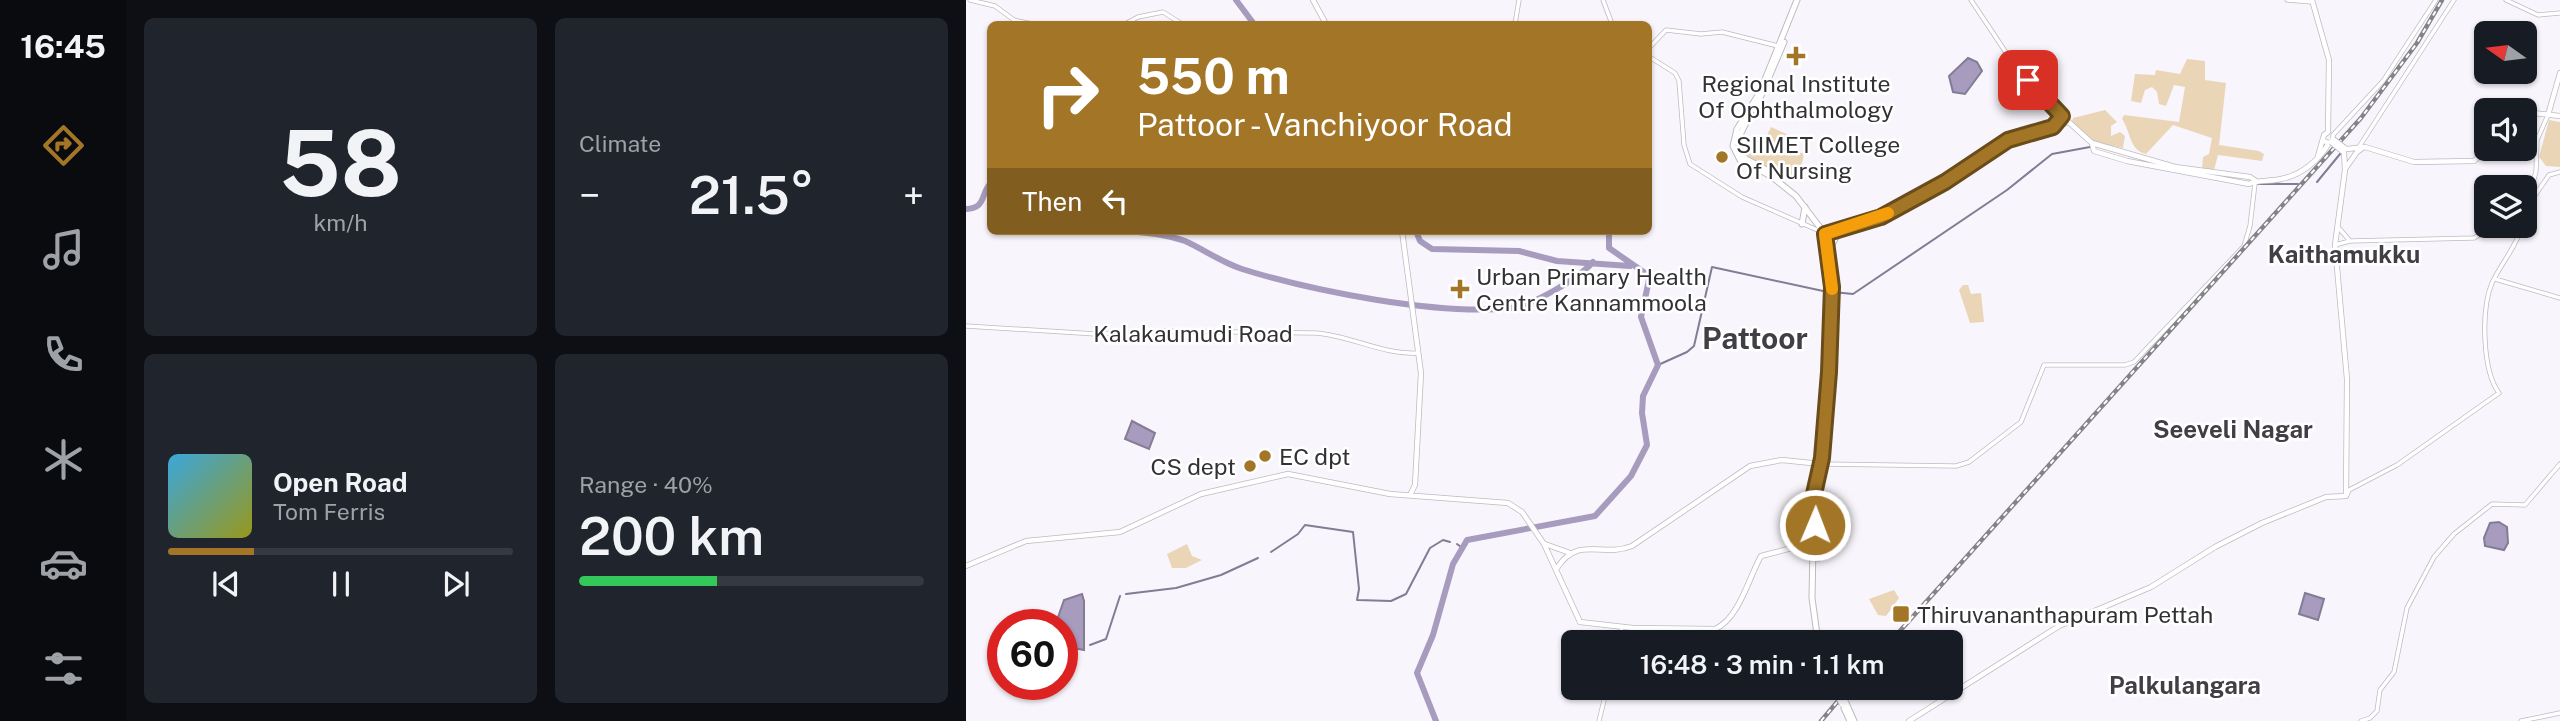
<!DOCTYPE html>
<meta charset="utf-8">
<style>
body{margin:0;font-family:"Public Sans",sans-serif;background:#20242c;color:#f1f3f6;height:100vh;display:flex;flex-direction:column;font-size:26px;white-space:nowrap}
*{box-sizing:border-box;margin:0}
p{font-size:23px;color:#9ea1a6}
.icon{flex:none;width:38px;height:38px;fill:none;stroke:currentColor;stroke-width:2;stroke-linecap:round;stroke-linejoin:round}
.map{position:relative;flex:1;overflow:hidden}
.details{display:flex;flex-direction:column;gap:18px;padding:18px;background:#0d0f14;width:840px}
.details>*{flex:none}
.top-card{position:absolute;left:21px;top:21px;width:665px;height:214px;border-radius:10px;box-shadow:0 2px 5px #0004;background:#a27527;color:#fff;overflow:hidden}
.needle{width:46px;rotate:284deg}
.fabs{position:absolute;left:1508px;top:21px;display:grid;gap:14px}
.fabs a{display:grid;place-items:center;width:63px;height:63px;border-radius:10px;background:#171b24;box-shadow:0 2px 5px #0004;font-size:35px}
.speed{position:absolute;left:21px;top:609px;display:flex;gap:14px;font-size:35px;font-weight:700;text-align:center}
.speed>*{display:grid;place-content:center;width:91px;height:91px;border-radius:50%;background:#171b24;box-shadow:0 2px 5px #0004;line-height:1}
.speed .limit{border:10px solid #d22;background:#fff;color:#111}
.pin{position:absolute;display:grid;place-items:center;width:60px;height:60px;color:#fff;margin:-30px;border-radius:14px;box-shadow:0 4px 10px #0006}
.me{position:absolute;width:77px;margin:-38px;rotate:1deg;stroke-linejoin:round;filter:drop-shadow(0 0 5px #0008)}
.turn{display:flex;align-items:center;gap:24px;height:147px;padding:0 35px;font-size:32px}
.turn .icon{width:91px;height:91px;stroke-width:2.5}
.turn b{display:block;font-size:49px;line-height:60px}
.then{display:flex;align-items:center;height:66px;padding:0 35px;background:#0003;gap:14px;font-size:26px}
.big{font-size:52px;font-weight:600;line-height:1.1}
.details .widget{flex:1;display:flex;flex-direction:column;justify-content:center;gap:10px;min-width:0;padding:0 24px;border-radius:10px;background:#20242c}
.details .dial{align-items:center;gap:0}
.dial b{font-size:91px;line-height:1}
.song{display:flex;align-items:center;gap:21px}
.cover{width:84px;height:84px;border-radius:10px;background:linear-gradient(135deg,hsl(200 70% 55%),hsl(60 70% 35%))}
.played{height:7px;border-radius:4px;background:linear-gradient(90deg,#a27527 25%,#363941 25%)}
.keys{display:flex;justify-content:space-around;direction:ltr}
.heat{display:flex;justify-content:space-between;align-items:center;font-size:38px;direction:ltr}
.charge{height:10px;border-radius:5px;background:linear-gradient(90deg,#34c759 40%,#363941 0)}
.details .tiles{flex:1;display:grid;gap:18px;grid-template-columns:repeat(2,1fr)}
.trip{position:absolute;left:595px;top:630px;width:402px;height:70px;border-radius:10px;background:#171b24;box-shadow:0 2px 5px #0004;font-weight:600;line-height:70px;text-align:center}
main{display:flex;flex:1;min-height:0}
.tabs{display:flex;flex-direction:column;width:126px;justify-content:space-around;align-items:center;background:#090b0e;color:#9ea1a6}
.tabs .icon{width:49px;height:49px}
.tabs .current{color:#a27527}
.tabs b{font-size:32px;color:#f1f3f6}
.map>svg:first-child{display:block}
</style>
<main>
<nav class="tabs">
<b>16:45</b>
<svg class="icon current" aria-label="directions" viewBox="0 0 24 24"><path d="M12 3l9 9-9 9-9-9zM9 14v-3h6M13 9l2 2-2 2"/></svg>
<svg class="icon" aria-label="music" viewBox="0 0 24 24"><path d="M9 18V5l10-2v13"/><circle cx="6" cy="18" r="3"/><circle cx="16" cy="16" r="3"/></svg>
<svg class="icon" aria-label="phone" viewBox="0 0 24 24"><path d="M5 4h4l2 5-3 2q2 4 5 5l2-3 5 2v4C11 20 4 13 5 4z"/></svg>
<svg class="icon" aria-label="climate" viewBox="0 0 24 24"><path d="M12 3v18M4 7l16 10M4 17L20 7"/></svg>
<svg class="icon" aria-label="car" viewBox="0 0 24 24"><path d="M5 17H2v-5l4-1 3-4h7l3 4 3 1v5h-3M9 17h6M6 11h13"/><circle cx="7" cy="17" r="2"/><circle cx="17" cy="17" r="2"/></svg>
<svg class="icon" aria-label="filters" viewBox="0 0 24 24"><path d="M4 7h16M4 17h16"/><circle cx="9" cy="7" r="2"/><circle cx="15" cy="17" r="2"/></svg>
</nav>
<section class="details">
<div class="tiles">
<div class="widget dial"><b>58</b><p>km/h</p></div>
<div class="widget"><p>Climate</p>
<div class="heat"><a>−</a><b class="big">21.5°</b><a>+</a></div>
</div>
<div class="widget">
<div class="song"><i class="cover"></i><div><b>Open Road</b><p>Tom Ferris</p></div></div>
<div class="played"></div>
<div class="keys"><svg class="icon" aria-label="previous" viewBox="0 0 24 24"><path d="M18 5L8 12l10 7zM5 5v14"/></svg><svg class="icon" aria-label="pause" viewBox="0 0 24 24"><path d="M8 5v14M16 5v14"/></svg><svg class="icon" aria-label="next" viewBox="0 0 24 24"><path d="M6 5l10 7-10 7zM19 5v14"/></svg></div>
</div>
<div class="widget"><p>Range · 40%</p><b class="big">200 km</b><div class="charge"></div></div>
</div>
</section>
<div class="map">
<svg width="1594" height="721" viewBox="0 0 1594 721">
<rect width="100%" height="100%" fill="#f8f6fc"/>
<!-- green -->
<path fill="#ead5b7" d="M1221 59 1239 61V80L1260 83 1253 145 1293 151 1298 154 1296 161 1252 155 1248 170 1236 169 1237 157 1243 154 1246 138 1207 125 1180 154C1163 150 1165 132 1156 119L1158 115 1213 122 1219 87 1208 85 1200 106 1193 104 1191 92 1186 87 1179 90 1175 103 1165 101 1169 74 1189 75 1190 70 1214 74Z
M1139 110 1151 122 1145 126V136L1154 132 1159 136 1157 148 1127 142 1105 125 1107 118Z
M1583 120 1594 122V167L1580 166 1573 157Z
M805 127 825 136V152L838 153 833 179 821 176 822 167 818 176 779 156 776 151 781 138 799 139Z
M997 285H1002L1005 294 1015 293 1018 322 1004 323 993 290Z
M221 544 226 556 236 560 220 568H206L201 554Z
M928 590 933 598 920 616 912 615 903 599Z"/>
<!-- water -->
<path fill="#a79bbe" stroke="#847b95" stroke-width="2" d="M1002 58 1011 62 1016 71 999 94 987 92 983 76Z
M166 421 189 433 183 449 159 439Z
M1533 522 1541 527 1542 543 1538 550 1519 546 1518 538 1524 523Z
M1339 593 1358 599 1352 620 1333 614Z
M116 594 118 601V650L96 646V625L90 623 98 600Z"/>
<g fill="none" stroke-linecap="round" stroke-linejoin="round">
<!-- stream -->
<path stroke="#847b95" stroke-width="2" d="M1351 182 1374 154
M1292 184H1332
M692 365 721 352 728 346 746 267 857 291 887 294 1041 190 1086 154 1124 147
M491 544 495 547
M305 552 332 534 339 525 387 532 393 589 391 600 425 601 440 594 464 548 477 540 484 542
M160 594 210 588 255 575 292 558
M124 645 140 639 154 596"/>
<!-- river -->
<path stroke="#a79bbe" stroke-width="6" d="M270 0 288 24
M0 209C20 208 14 196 24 184
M161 231C181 233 200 234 219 241 239 250 255 262 276 269 346 291 473 316 545 308 567 305 612 279 627 262
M450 231 454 241 466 249 553 251 591 261 664 266
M470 721 451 673 467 635 487 564 501 540 629 516 665 476 681 445 676 413 677 396 692 365 675 317 683 280 679 273 643 248V231"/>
<defs>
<path id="tertiary" d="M4 0 29 6 48 20 66 24
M637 0 646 24
M1005 0 1047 63 1096 116
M1321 0 1346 2
M1540 0 1572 15 1594 13
M159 24 172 17 197 12 216 24
M549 24 553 0
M682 49 700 30 735 34 756 32 812 46
M682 56 709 73 713 81 718 145 724 164 776 197 856 232
M1367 139V135L1417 81 1470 0
M1391 150 1488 0
M1563 204 1583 175 1594 172
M1559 215 1570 171 1571 140 1582 115
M1372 227 1384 241
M1369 245 1384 241 1508 238 1528 226
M1529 279 1594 298
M0 326 130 334 197 331 349 333C384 335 416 355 452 353
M856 464 990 466 1003 462 1055 422 1078 365H1159L1168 362 1278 246 1284 226 1289 183
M1381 495 1383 490 1431 465 1533 393C1516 370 1515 309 1526 283 1535 263 1550 248 1556 226
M653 642 656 627
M633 721 641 688
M1395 721 1404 718 1411 711 1414 690 1428 672 1441 608 1468 557 1488 534 1526 504 1559 505 1594 464
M1555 721 1594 713"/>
<path id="secondary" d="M347 0 360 24
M1346 0 1363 60 1362 132 1358 135 1352 156
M1534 110H1546
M1559 112 1594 116
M1582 115 1594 73
M1087 126 1096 116 1126 143 1209 167 1284 177 1290 181
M1126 143 1128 151 1161 161 1283 184C1293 179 1304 182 1315 179 1336 175 1353 160 1363 143L1358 141
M1381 149 1399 147 1448 162 1508 161 1516 154 1521 135
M1379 169 1391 152 1398 147
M436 231 455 373 449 485 445 493
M862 233 915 217 979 182 1042 140 1100 123
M579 544 604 553
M0 566 60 541 154 532 235 494 322 474 424 494 542 503 556 512 578 544 614 622 667 628 749 629C773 619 783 577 795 556L849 542
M591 568C612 535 636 558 666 546L784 466 816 460 855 464
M943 721 1093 626 1185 587 1249 547 1296 523 1360 497 1380 496 1381 379 1369 245 1379 170 1378 152"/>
<path id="primary" d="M831 0 794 92 771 129 767 146 774 160 805 176 830 196 859 234 866 296 858 440 848 494 846 598 852 642
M789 110 818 42
M781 121 773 137V151L780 159 810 175
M836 224 839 207
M864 244 868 272
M865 246 875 229
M862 440 869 310
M852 558V496L861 450
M880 703 888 721
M878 708 884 721"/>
</defs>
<!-- tertiary casing -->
<use href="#tertiary" stroke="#bdbbc1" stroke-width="5"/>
<!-- secondary casing -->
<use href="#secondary" stroke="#bdbbc1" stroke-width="6"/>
<!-- primary casing -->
<use href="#primary" stroke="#bdbbc1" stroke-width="7"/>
<!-- tertiary -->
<use href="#tertiary" stroke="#fff" stroke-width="3.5"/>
<!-- secondary -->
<use href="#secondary" stroke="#fff" stroke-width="4.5"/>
<!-- primary -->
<use href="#primary" stroke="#fff" stroke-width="5"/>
<defs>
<path id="rail" d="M924 642 1395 118 1451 43 1476 0
M855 721 883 688"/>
</defs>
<!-- rail casing -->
<use href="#rail" stroke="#848387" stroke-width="4.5"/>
<!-- rail -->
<use href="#rail" stroke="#fff" stroke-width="2" stroke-dasharray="5" stroke-linecap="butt"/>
<defs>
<path id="secondary-bridge" d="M1367 139 1379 148
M1365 142 1376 151"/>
<path id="primary-bridge" d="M868 688 876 704
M873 688 879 701"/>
</defs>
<!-- secondary-bridge casing -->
<use href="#secondary-bridge" stroke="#bdbbc1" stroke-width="6" stroke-linecap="butt"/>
<!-- primary-bridge casing -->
<use href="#primary-bridge" stroke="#bdbbc1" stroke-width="7" stroke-linecap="butt"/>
<!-- secondary-bridge -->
<use href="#secondary-bridge" stroke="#fff" stroke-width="4.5"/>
<!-- primary-bridge -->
<use href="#primary-bridge" stroke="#fff" stroke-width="5"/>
</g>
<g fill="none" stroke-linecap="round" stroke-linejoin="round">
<defs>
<path id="route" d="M849 525 848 494 856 458 863 372 866 287 859 234 915 217 979 182 1042 140 1087 127 1096 116 1062 80"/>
</defs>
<!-- route casing -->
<use href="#route" stroke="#694c19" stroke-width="18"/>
<!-- route -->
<use href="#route" stroke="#a27527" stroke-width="12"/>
<!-- slow -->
<path stroke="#f59e0b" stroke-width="12" d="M866 289 859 234 922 213"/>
</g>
<!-- markers -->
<g fill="#a27527" stroke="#fff" stroke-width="2.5">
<path d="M826.5 45.5h7v7h7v7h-7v7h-7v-7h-7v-7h7z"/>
<circle cx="756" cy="157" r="7"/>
<path d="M490.5 278.5h7v7h7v7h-7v7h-7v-7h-7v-7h7z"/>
<circle cx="299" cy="456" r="7"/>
<circle cx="284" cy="466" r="7"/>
<rect x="926" y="605" width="18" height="18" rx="3.5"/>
</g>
<g text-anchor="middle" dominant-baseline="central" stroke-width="5" stroke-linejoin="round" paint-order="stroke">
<!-- poi labels -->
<g font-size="23" fill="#323134" stroke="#fff" text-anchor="start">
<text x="830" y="83" text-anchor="middle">Regional Institute<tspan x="830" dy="26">Of Ophthalmology</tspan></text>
<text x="770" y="144">SIIMET College<tspan x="770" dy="26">Of Nursing</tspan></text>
<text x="510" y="276">Urban Primary Health<tspan x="510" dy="26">Centre Kannammoola</tspan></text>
<text x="313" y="456">EC dpt</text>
<text x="270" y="466" text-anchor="end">CS dept</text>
<text x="951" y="614">Thiruvananthapuram Pettah</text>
</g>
<!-- street labels -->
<g font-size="23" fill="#323134" stroke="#fff">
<text x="227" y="333">Kalakaumudi Road</text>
</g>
<!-- neighbourhood labels -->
<g font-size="24" font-weight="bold" fill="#413f45" stroke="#fff">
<text x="1378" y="254">Kaithamukku</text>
<text x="1267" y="429">Seeveli Nagar</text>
<text x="1219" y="685">Palkulangara</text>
</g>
<!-- district labels -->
<g font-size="30" font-weight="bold" fill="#413f45" stroke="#fff">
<text x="789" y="338">Pattoor</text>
</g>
</g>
</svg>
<div class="fabs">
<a><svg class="needle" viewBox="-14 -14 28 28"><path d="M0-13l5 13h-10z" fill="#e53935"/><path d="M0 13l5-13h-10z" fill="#9ea1a6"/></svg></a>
<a><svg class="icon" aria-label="sound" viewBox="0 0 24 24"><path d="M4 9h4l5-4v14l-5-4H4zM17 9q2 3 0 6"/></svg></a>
<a><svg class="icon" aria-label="layers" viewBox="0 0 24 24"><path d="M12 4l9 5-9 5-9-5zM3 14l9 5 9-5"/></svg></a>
</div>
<div class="speed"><div class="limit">60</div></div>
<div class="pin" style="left:1062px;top:80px;background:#d93025"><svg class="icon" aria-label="arrive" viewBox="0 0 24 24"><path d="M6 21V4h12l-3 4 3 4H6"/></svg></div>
<svg class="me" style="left:849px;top:525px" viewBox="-20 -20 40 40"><circle r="17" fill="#a27527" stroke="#fff" stroke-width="3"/><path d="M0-11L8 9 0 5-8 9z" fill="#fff"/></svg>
<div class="trip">16:48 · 3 min · 1.1 km</div>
<div class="top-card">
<div class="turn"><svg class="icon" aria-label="right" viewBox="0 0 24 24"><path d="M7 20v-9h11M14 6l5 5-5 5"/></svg><div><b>550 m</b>Pattoor - Vanchiyoor Road</div></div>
<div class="then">Then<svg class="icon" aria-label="left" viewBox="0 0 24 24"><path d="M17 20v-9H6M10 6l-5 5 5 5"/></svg></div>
</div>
</div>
</main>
